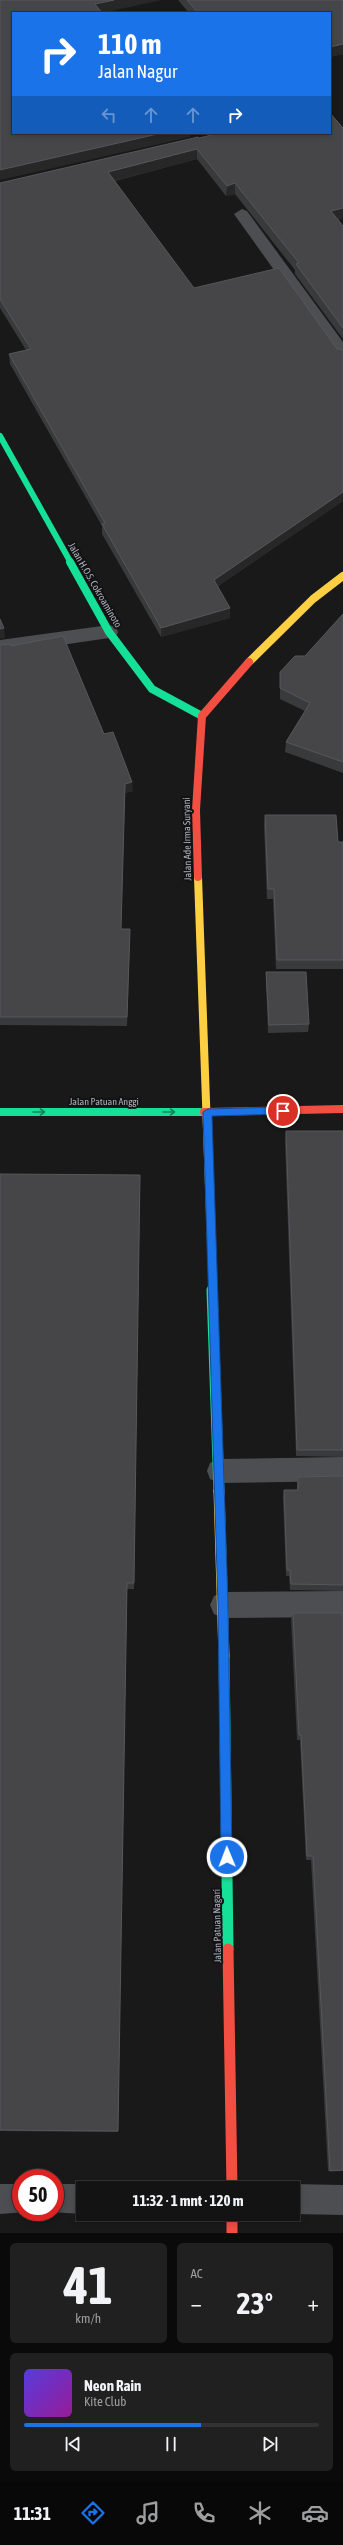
<!DOCTYPE html>
<html lang="id">
<meta charset="utf-8">
<style>
body{margin:0;font-family:"Asap Condensed",sans-serif;background:#202021;color:#f1f3f6;height:100vh;display:flex;flex-direction:column;font-size:15px;white-space:nowrap}
*{box-sizing:border-box;margin:0}
p{font-size:13px;color:#9d9ea0}
.icon{flex:none;width:22px;height:22px;fill:none;stroke:currentColor;stroke-width:2;stroke-linecap:round;stroke-linejoin:round}
.map{position:relative;height:2233px;overflow:hidden}
.sheet{display:flex;flex-direction:column;gap:10px;padding:10px;background:#0a0a0a;flex:1}
.sheet>*{flex:none}
.hud{position:absolute;left:12px;top:12px;width:319px;height:122px;border-radius:0px;box-shadow:0 2px 6px #0003,0 0 0 1px #323233;background:#1a73e8;color:#fff;overflow:hidden}
.speed{position:absolute;left:12px;top:2169px;display:flex;gap:8px;font-size:20px;font-weight:700;text-align:center}
.speed>*{display:grid;place-content:center;width:52px;height:52px;border-radius:50%;background:#131313;box-shadow:0 2px 6px #0003,0 0 0 1px #323233;line-height:1}
.speed .limit{border:6px solid #d22;background:#fff;color:#111}
.pin{position:absolute;display:grid;place-items:center;width:34px;height:34px;color:#fff;margin:-17px;border:2px solid #fff;border-radius:50%;box-shadow:0 1px 4px #0007}
.me{position:absolute;width:44px;margin:-22px;rotate:359deg;stroke-linejoin:round;filter:drop-shadow(0 0 3px #0008)}
.turn{display:flex;align-items:center;gap:14px;height:84px;padding:0 20px;font-size:18px}
.turn .icon{width:52px;height:52px;stroke-width:2.5}
.turn b{display:block;font-size:28px;line-height:34px}
.lanes{display:flex;align-items:center;height:38px;padding:0 20px;background:#0003;justify-content:center;gap:20px;direction:ltr}
.lanes .off{opacity:.35}
.big{font-size:30px;font-weight:700;line-height:1.1}
.sheet .widget{flex:1;display:flex;flex-direction:column;justify-content:center;gap:6px;min-width:0;padding:0 14px;border-radius:6px;background:#202021}
.sheet .dial{align-items:center;gap:0}
.dial b{font-size:52px;line-height:1}
.song{display:flex;align-items:center;gap:12px}
.cover{width:48px;height:48px;border-radius:6px;background:linear-gradient(135deg,hsl(250 70% 55%),hsl(300 70% 35%))}
.played{height:4px;border-radius:2px;background:linear-gradient(90deg,#1a73e8 60%,#323233 60%)}
.keys{display:flex;justify-content:space-around;direction:ltr}
.heat{display:flex;justify-content:space-between;align-items:center;font-size:22px;direction:ltr}
.sheet .tiles{flex:1;display:grid;gap:10px;grid-template-columns:1fr 1fr}
.widget:last-child{grid-column:span 2}
.trip{position:absolute;left:76px;top:2181px;width:224px;height:40px;border-radius:0px;background:#131313;box-shadow:0 2px 6px #0003,0 0 0 1px #323233;font-weight:700;line-height:40px;text-align:center}
.menu{display:flex;height:64px;justify-content:space-around;align-items:center;background:#080808;color:#9d9ea0}
.menu .icon{width:28px;height:28px}
.menu .active{color:#1a73e8}
.menu b{font-size:18px;color:#f1f3f6}
.map>svg:first-child{display:block}
</style>
<div class="map">
<svg width="343" height="2233" viewBox="0 0 343 2233">
<rect width="100%" height="100%" fill="#191919"/>
<g fill="none" stroke-linecap="round" stroke-linejoin="round">
<!-- lane -->
<path fill="#4d4e52" fill-rule="evenodd" d="M109 625 116 627 118 632 116 637 0 654V640Z
M0 2184H21V2212H26L0 2214Z
M55 2184H83L92 2188H83V2214L50 2212H55Z
M293 2184 343 2185V2215L293 2214V2188H284Z"/>
<!-- street -->
<path fill="#4d4e52" fill-rule="evenodd" d="M242 209 247 211 343 342V359L337 358 234 214Z
M343 1457V1481L219 1483 210 1479 207 1471 210 1463 219 1459Z
M343 1591V1617L223 1618 214 1614 210 1605 214 1596 223 1592Z"/>
<!-- fast-far2 -->
<path stroke="#16e098" stroke-width="6" d="M0 436 71 563"/>
<!-- fast-far1 -->
<path stroke="#16e098" stroke-width="8" d="M70 562 109 632 152 689 202 716
M0 1112H204
M210 1214 213 1291"/>
<!-- fast -->
<path stroke="#16e098" stroke-width="11" d="M212 1290 219 1491
M224 1656 228 1949"/>
<!-- slow-far1 -->
<path stroke="#ffcf43" stroke-width="8" d="M249 662 313 599 343 576
M198 877 210 1214"/>
<!-- slow -->
<path stroke="#ffcf43" stroke-width="11" d="M219 1491 224 1656"/>
<!-- jam-far1 -->
<path stroke="#f24e42" stroke-width="8" d="M198 877 196 810 202 716 249 662
M204 1112 343 1109"/>
<!-- jam -->
<path stroke="#f24e42" stroke-width="11" d="M228 1949 232 2188
M232 2214V2233"/>
</g>
<!-- wall -->
<path fill="#393a3b" d="M178 0H343V54L330 57V13H189Z
M343 128V218L338 220 343 226V339L295 274V270L235 194 226 196 197 159 115 181 343 501 218 586 230 618 161 637 102 534V526L10 364 9 354 26 350 0 308V183L199 138Z
M343 614V773L285 752 286 742 305 711 280 699V672L305 656Z
M0 645 11 646 104 734 133 791 125 793 121 929 130 938 127 1026 0 1025Z
M265 815 338 842H343V969H276L273 899H267L264 825Z
M266 972 309 1024 308 1032 268 1033 266 980Z
M286 1131H343V1457L296 1456 285 1140Z
M0 1174 140 1175 134 1589H127L118 2132 0 2131Z
M343 1476V1591L290 1590 289 1576H286L283 1496 284 1490H297V1483L298 1477Z
M293 1613H343V2171H328L311 1860H306L300 1740H297L291 1619Z"/>
<!-- shaded-wall -->
<path fill="#272727" d="M114 0H162L102 13 95 4Z
M343 44V54L330 57V47Z
M162 133H190V137L0 180V170Z
M197 149V159L109 182 108 172Z
M235 183V194L226 196 227 186Z
M343 208V218L330 222 331 211Z
M343 492V501L213 589 214 580Z
M230 608V618L161 637V628Z
M4 628 5 638 0 639V629Z
M132 782 133 791 125 793 121 938V929L125 784Z
M130 929V938L127 1026V1017Z
M140 1175V1184L134 1589V1583Z
M127 1583V1589L118 2132V2131Z"/>
<!-- building -->
<path fill="#464648" stroke="#55575a" d="M0 0H114L95 4 102 13H13V133H162L0 170Z
M187 0H343V44L330 47V13H198Z
M330 113 343 128V208L331 211 343 226V328L296 264 299 263 235 183 227 186 197 149 108 172 194 288 279 268 337 349 343 350V492L214 580 230 608 161 628 102 524 105 523 9 354 31 349 0 299V183L198 137 199 138 220 133H330Z
M343 614V762L286 742 310 703 280 688V672L295 656H305Z
M0 619 4 628 0 629Z
M63 636 104 734 113 732 132 782 125 784 121 929H130L127 1017H0V645L10 644 11 646Z
M265 815H336L338 842H343V960H277L274 889H268Z
M266 972H306L309 1024 269 1025Z
M286 1131H343V1450H297Z
M0 1174 140 1175 134 1583H127L118 2131 0 2130Z
M343 1476V1585L291 1584 290 1570H287L284 1490H298V1477Z
M293 1613H343V2170L330 2171 313 1856H307L301 1735H299Z"/>
<!-- one-way arrows -->
<defs><path id="oneway-shaft" d="M-6 0H5M1.5-3L5.5 0L1.5 3" fill="none" stroke-width="1.6" stroke-linecap="round" stroke-linejoin="round"/></defs>
<g stroke="#15845d">
<use href="#oneway-shaft" transform="translate(39 1112)"/>
<use href="#oneway-shaft" transform="translate(169 1112)"/>
</g>
<!-- route -->
<path fill="#1a73e8" stroke="#114b97" d="M283 1107 287 1111 283 1114 212 1116 228 1605 232 1857 227 1863 221 1857 218 1605 203 1112 208 1109Z"/>
<g text-anchor="middle" dominant-baseline="central" stroke-width="4" stroke-linejoin="round" paint-order="stroke">
<!-- street labels -->
<g font-size="10" fill="#aaafb9" stroke="#131315">
<text transform="translate(95 585) rotate(60)">Jalan H.O.S. Cokroaminoto</text>
<text transform="translate(187 839) rotate(-91)">Jalan Ade Irma Suryani</text>
<text x="104" y="1101">Jalan Patuan Anggi</text>
<text transform="translate(217 1926) rotate(-91)">Jalan Patuan Nagari</text>
</g>
</g>
</svg>
<div class="speed"><div class="limit">50</div></div>
<div class="pin" style="left:283px;top:1111px;background:#d93025"><svg class="icon" aria-label="arrive" viewBox="0 0 24 24"><path d="M6 21V4h12l-3 4 3 4H6"/></svg></div>
<svg class="me" style="left:227px;top:1857px" viewBox="-20 -20 40 40"><circle r="17" fill="#1a73e8" stroke="#fff" stroke-width="3"/><path d="M0-11L8 9 0 5-8 9z" fill="#fff"/></svg>
<div class="trip">11:32 · 1 mnt · 120 m</div>
<div class="hud">
<div class="turn"><svg class="icon" aria-label="right" viewBox="0 0 24 24"><path d="M7 20v-9h11M14 6l5 5-5 5"/></svg><div><b>110 m</b>Jalan Nagur</div></div>
<div class="lanes"><svg class="icon off" aria-label="left" viewBox="0 0 24 24"><path d="M17 20v-9H6M10 6l-5 5 5 5"/></svg><svg class="icon off" aria-label="ahead" viewBox="0 0 24 24"><path d="M12 20V5M6 11l6-6 6 6"/></svg><svg class="icon off" aria-label="ahead" viewBox="0 0 24 24"><path d="M12 20V5M6 11l6-6 6 6"/></svg><svg class="icon" aria-label="right" viewBox="0 0 24 24"><path d="M7 20v-9h11M14 6l5 5-5 5"/></svg></div>
</div>
</div>
<section class="sheet">
<div class="tiles">
<div class="widget dial"><b>41</b><p>km/h</p></div>
<div class="widget"><p>AC</p>
<div class="heat"><a>−</a><b class="big">23°</b><a>+</a></div>
</div>
<div class="widget">
<div class="song"><i class="cover"></i><div><b>Neon Rain</b><p>Kite Club</p></div></div>
<div class="played"></div>
<div class="keys"><svg class="icon" aria-label="previous" viewBox="0 0 24 24"><path d="M18 5L8 12l10 7zM5 5v14"/></svg><svg class="icon" aria-label="pause" viewBox="0 0 24 24"><path d="M8 5v14M16 5v14"/></svg><svg class="icon" aria-label="next" viewBox="0 0 24 24"><path d="M6 5l10 7-10 7zM19 5v14"/></svg></div>
</div>
</div>
</section>
<nav class="menu">
<b>11:31</b>
<svg class="icon active" aria-label="directions" viewBox="0 0 24 24"><path d="M12 3l9 9-9 9-9-9zM9 14v-3h6M13 9l2 2-2 2"/></svg>
<svg class="icon" aria-label="music" viewBox="0 0 24 24"><path d="M9 18V5l10-2v13"/><circle cx="6" cy="18" r="3"/><circle cx="16" cy="16" r="3"/></svg>
<svg class="icon" aria-label="phone" viewBox="0 0 24 24"><path d="M5 4h4l2 5-3 2q2 4 5 5l2-3 5 2v4C11 20 4 13 5 4z"/></svg>
<svg class="icon" aria-label="climate" viewBox="0 0 24 24"><path d="M12 3v18M4 7l16 10M4 17L20 7"/></svg>
<svg class="icon" aria-label="car" viewBox="0 0 24 24"><path d="M5 17H2v-5l4-1 3-4h7l3 4 3 1v5h-3M9 17h6M6 11h13"/><circle cx="7" cy="17" r="2"/><circle cx="17" cy="17" r="2"/></svg>
</nav>
